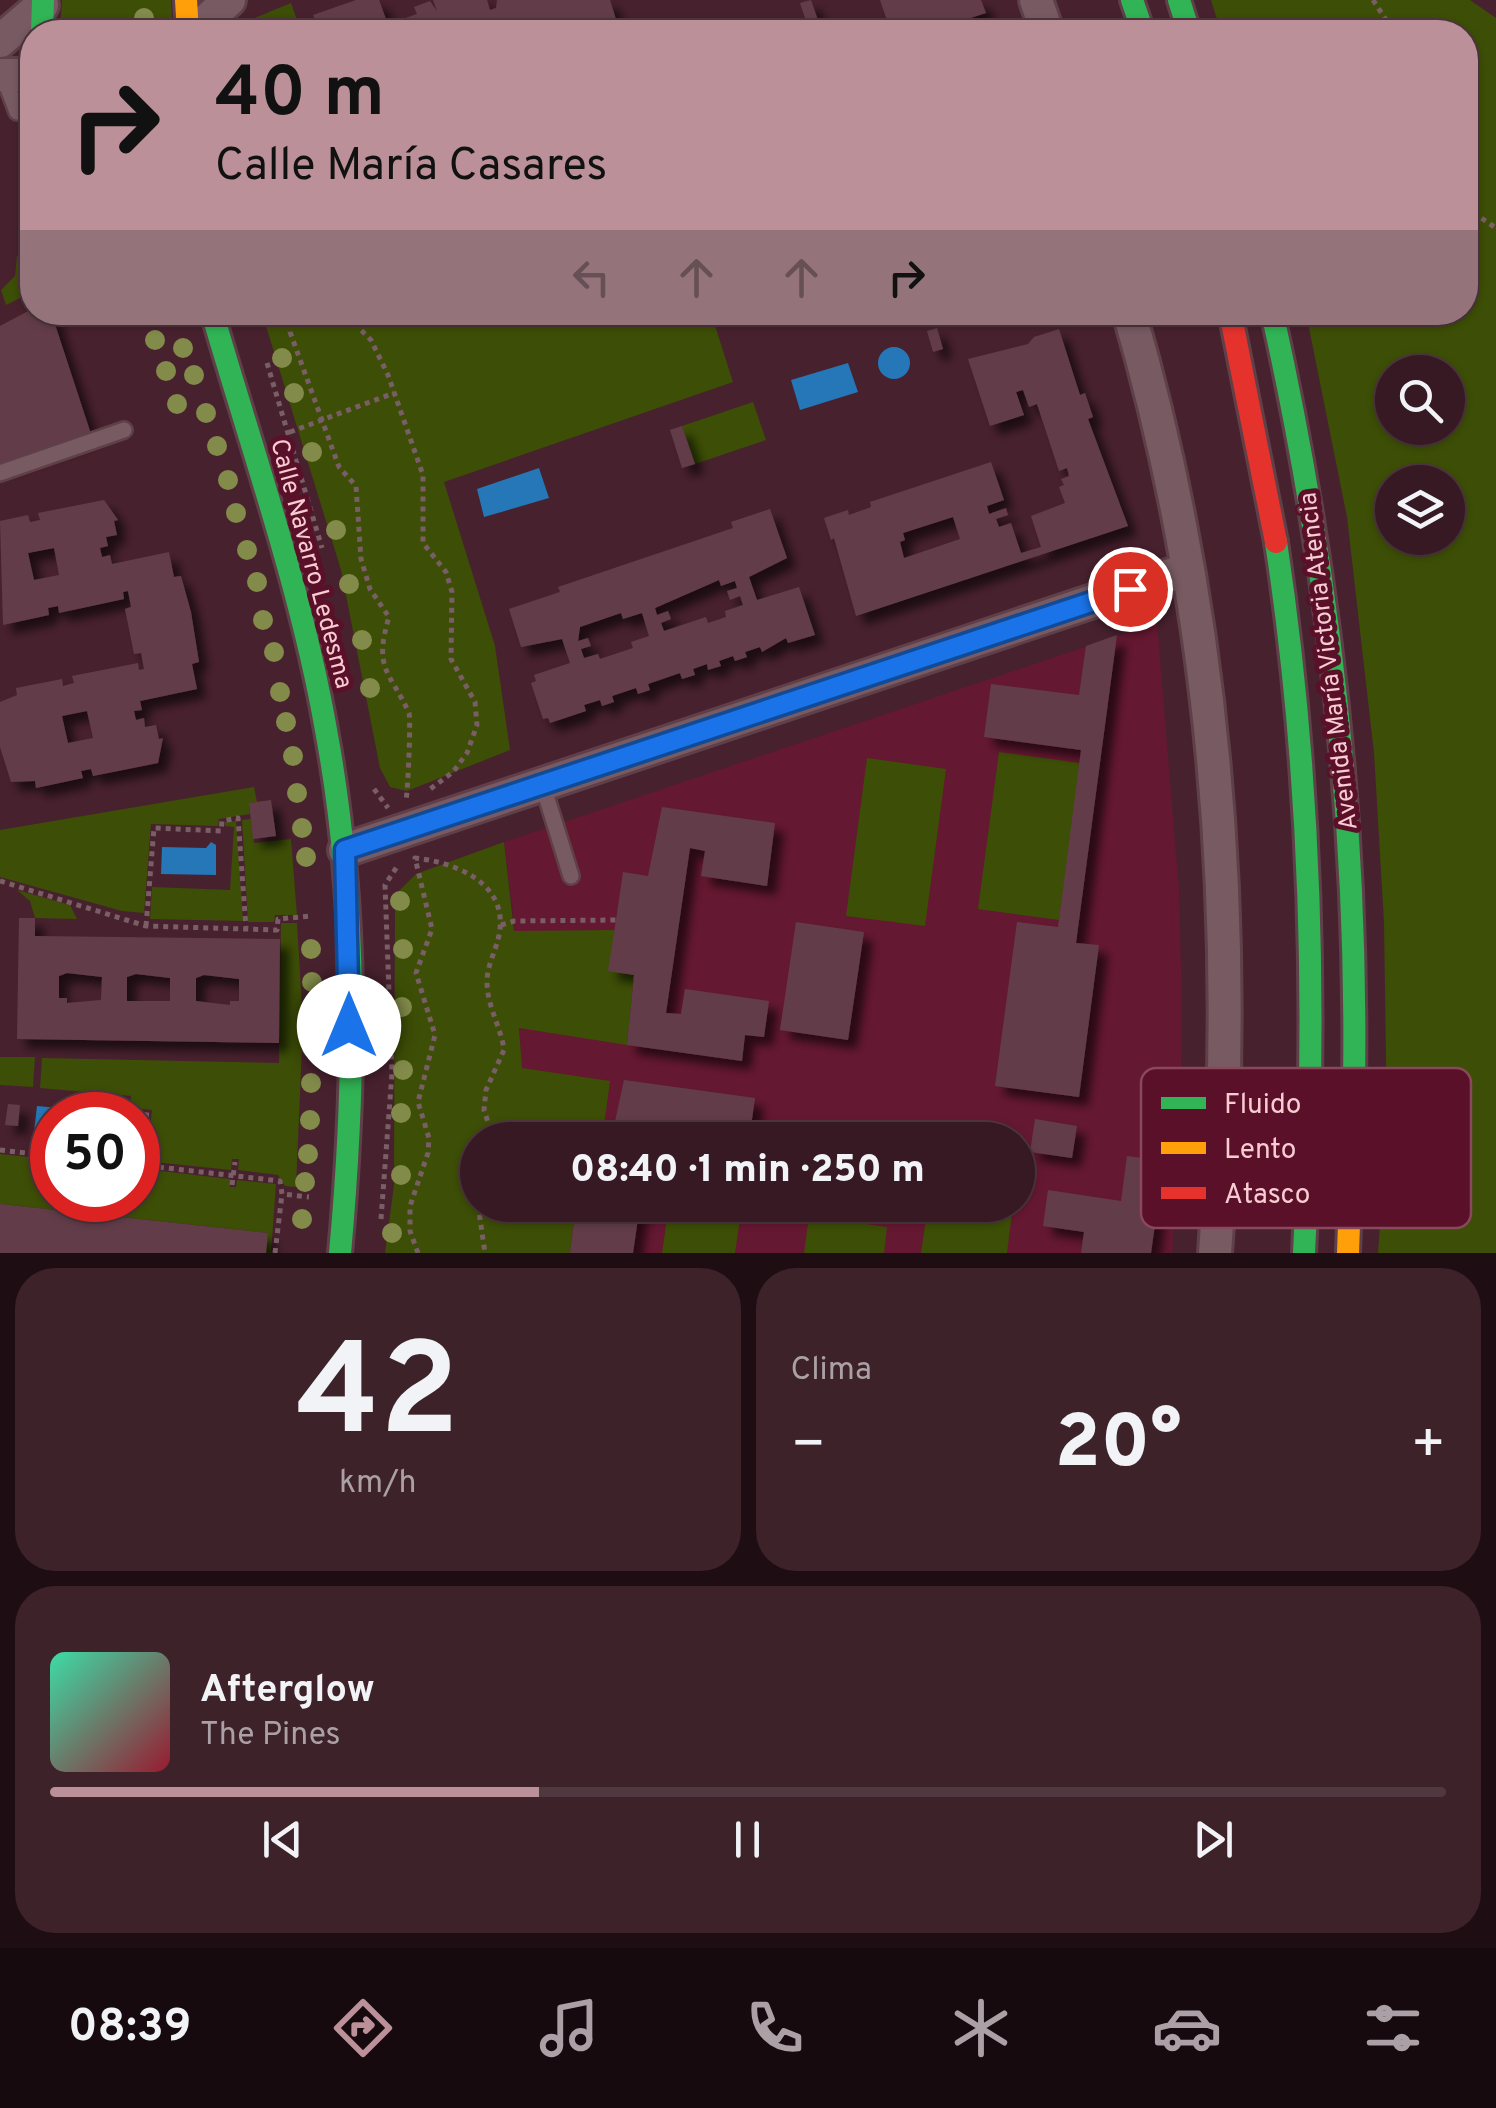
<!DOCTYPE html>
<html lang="es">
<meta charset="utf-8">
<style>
body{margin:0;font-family:Overpass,sans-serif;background:#3d222a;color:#f1f3f6;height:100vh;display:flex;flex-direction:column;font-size:38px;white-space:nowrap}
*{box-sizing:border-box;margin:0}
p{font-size:32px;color:#aaa0a5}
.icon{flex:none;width:55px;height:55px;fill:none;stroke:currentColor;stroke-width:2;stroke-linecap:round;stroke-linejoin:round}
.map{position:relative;height:1253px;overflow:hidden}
.panel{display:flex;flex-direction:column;gap:15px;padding:15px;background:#1e0e13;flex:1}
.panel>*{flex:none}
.hud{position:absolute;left:20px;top:20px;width:1458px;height:305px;border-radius:40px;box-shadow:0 2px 8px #0004,0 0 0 2px #503840;background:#bb9099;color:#111;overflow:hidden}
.controls{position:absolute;left:1375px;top:355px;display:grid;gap:20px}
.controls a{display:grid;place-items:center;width:90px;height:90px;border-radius:50%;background:#361922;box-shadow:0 2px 8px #0004,0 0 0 2px #503840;font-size:50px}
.speed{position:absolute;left:30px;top:1092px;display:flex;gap:20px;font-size:50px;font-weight:700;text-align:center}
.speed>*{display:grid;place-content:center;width:130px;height:130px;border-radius:50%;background:#361922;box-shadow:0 2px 8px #0004,0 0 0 2px #503840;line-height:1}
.speed .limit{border:15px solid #d22;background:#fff;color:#111}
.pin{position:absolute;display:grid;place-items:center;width:85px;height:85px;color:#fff;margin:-42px;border:5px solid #fff;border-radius:50%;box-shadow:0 2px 10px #0007}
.me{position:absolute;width:110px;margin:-55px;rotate:0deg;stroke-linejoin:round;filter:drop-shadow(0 0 8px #0008)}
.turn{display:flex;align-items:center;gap:35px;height:210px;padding:0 30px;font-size:45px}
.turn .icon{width:130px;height:130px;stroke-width:2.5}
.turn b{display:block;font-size:70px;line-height:85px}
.lanes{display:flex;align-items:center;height:95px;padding:0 30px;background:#0003;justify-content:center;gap:50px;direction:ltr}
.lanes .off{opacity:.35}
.big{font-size:75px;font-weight:800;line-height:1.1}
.panel .tile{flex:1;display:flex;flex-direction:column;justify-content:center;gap:15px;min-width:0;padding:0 35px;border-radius:40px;background:#3d222a}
.panel .dial{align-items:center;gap:0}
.dial b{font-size:130px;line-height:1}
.song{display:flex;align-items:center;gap:30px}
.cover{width:120px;height:120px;border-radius:15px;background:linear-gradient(135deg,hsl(160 70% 55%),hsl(350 70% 35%))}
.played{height:10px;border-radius:5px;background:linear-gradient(90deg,#bb9099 35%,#503840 35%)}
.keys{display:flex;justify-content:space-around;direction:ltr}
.heat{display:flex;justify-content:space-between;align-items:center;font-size:55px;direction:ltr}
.panel .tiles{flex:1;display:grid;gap:15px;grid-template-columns:1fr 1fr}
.tile:last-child{grid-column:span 2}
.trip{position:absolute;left:460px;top:1122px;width:575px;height:100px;border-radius:50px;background:#361922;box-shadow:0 2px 8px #0004,0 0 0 2px #503840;font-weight:800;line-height:100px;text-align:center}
.dock{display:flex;height:160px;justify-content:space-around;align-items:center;background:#160a0e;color:#aaa0a5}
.dock .icon{width:70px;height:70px}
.dock .active{color:#bb9099}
.dock b{font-size:45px;color:#f1f3f6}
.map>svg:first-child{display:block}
</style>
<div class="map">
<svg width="1496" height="1253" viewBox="0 0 1496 1253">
<defs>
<filter id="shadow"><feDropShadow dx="9" dy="9" stdDeviation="5" flood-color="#0009"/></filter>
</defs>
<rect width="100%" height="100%" fill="#48212e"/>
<!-- built -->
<path fill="#651831" d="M1157 623 1179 890 1182 1009 1180 1141 1172 1253H514L519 1205H1018V1140H525L514 921 504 842Z"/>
<!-- green -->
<path fill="#3d4e06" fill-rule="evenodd" d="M62 0H171L173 32H60Z
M1211 0H1470L1496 18V1253H1378L1387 1125 1384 922 1374 753 1347 517 1306 313 1465 312V32H1221ZM1392 372H1448V428H1392ZM1448 482V538H1392V482Z
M291 3 301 32H242L250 20Z
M32 251V292L6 305 1 290 15 276 17 256Z
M262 313H711L733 382 444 482 495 646 510 750 407 791 390 787 380 768 341 570Z
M753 402 766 440 695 464 682 426Z
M999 752 1080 763 1059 920 978 909Z
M867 758 946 769 925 926 846 916Z
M254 787 257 802 249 803 250 814 219 819 218 826 151 824 144 913 122 911 0 877V830Z
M251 819 254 843 291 839 297 915H275L274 922H248L242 820Z
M236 821 243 921 150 919 152 887 230 890 234 827 225 826V822Z
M504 842 514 931 614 930 634 975 627 1045 519 1028 522 1068 610 1081 602 1140H478V1205L575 1209 570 1253H385L394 1185 395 895 416 874Z
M17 890 70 905 77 919 35 918 30 901Z
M281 923H297L303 1024 296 1187 285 1186 278 1175 238 1170 239 1159H232L231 1170 154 1162 147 1154 152 1110 142 1109 138 1148V1115H128L131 1096 40 1088 42 1058 279 1063Z
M0 1057H35L33 1087 0 1085Z
M0 1154 47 1159 46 1171 52 1170V1200H138V1177L152 1170 230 1179V1187H236L237 1180 276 1184 271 1253H266L268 1233 0 1204Z
M669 1205H742L735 1253H662Z
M928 1205H1013L1007 1253H921Z
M809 1216 887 1227 884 1253H804Z"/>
<!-- water -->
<path fill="#2577b8" d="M878 363a16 16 0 1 1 32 0a16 16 0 1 1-32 0Z
M848 363 858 392 800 410 791 380Z
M539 468 549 498 484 517 477 489Z
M211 842 216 845V875L161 874 162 847 206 848Z
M37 1106 93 1111V1115H52V1135L34 1132Z"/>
<!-- building -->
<path fill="#623d48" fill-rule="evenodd" filter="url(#shadow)" d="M356 0H379L389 27 375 32H319L313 15Z
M433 0H487L490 10 496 8 497 0H610L619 29 608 32H390L397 30 394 22 417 14 414 7 430 1 437 11Z
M811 0 819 23 808 27 800 3Z
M880 0H981L986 13 928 32H891Z
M32 309V312H51L91 434 0 465V326Z
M937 328 943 349 933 352 927 331Z
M1059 329 1080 395 1085 393 1093 417 1088 419 1128 526 856 616 834 538 831 540 824 518 848 510 849 515 871 507 870 502 991 462 1004 500 987 506 989 514 1006 508 1008 515 996 519 999 527 1011 523 1021 553 1041 547 1031 516 1065 503 1059 487 1064 485 1061 479 1069 476 1067 468 1059 471 1037 404 1029 407 1023 390 1016 392 1024 415 990 426 968 359 1028 344 1034 337ZM953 517 960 539 904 558 900 542 905 540 903 533Z
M682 426 695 464 682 468 670 430Z
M104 500 118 520 114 521 117 535 106 537 108 546 100 548 102 557 110 555 112 564 169 552 174 577 181 576 191 612 199 662 192 664 197 689 140 701 142 710 134 711 136 720 144 718 145 727 156 725 159 739 163 738 158 763 93 776 91 769 81 771 83 778 36 788 35 781 11 782 0 747V702L17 695 16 688 62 679 63 686 74 683 72 676 138 663 139 670 144 669 141 653 134 654 125 609 131 607 128 591 123 592 124 599 59 613 58 606 48 608 49 615 3 625 0 521 28 515 30 522 40 520 38 513ZM54 548 59 575 34 580 28 553ZM87 711 93 738 68 743 62 716Z
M770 509 787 558 749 577 757 600 799 587 815 635 788 643 786 638 762 652 760 647 745 652 747 657 735 661 733 656 719 661 721 666 708 670 707 664 693 669 695 675 682 679 680 673 648 684 650 690 638 694 636 688 612 696 614 702 602 706 600 700 584 705 586 711 550 723 548 718 543 719 531 683 536 681 534 675 570 663 562 639 521 647 509 609 560 592 558 587 733 528 731 522ZM719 580 721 586 735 581 737 588 727 591 730 600 740 596 743 605 725 611 726 617 708 623 706 617 664 631 661 623 671 619 668 611 657 615 655 608ZM621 613 623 619 642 613 649 636 631 642 633 648 600 659 598 654 584 658 581 649 591 646 588 638 578 641 580 627Z
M1117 635 1076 943 1099 945 1079 1097 995 1086 1017 922 1058 927 1081 750 984 737 991 684 1079 695 1086 646Z
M271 800 276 836 253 839 249 803Z
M662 807 775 823 767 886 701 876 705 851 690 848 666 1013 681 1014 685 989 769 1001 764 1037 745 1035 742 1061 627 1045 634 975 608 971 616 920 623 872 648 876Z
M19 918H35V936L280 939 279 1043 17 1039ZM67 973 102 977 101 1000 67 1003V998H59V976ZM136 974 170 978V1001H127V977ZM204 975 239 979V1001H230V1005L196 1001V978Z
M796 922 864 932 848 1040 780 1030Z
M624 1080 755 1098 749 1140H664L667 1123 651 1121 649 1140H611Z
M8 1104 20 1105 18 1126 5 1125Z
M1035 1119 1077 1126 1072 1158 1030 1152Z
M1127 1156 1164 1161 1151 1253H1081L1084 1232 1043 1226 1048 1190 1121 1201Z
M0 1204 268 1233 266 1253H0Z
M576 1205H640L633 1253H570Z"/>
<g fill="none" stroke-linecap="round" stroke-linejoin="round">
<defs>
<path id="lane" d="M3 75 17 112
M0 473 124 430
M543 786 571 876"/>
<path id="street" d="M1036 0 1047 32
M194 32 229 0
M0 41 42 5
M0 75H32
M1129 312C1218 618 1240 937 1215 1253
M345 850 1186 570"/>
<path id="fast" d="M1132 0 1143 32
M1179 0 1189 32
M42 32 43 0
M212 312C252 450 301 588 326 730 358 903 356 1078 340 1253
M1272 312C1329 567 1358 822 1354 1083
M1276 542C1312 779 1317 1014 1304 1253"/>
<path id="slow" d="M186 0 188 32
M1348 1253 1354 1083"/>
<path id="jam" d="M1230 312 1276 542"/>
</defs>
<!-- lane casing -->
<use href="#lane" stroke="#5f4049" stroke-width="20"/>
<!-- street casing -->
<use href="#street" stroke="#5f4049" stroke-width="38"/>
<!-- fast casing -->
<use href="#fast" stroke="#5f4049" stroke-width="28"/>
<!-- slow casing -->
<use href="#slow" stroke="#5f4049" stroke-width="28"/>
<!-- jam casing -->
<use href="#jam" stroke="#5f4049" stroke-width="28"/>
<!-- path -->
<path stroke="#7a5e66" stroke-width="5" stroke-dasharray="5 5" stroke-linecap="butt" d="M1373 0 1394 32
M245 24 266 32
M1465 207 1496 228
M291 312 290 332 339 467 356 486 361 559 370 589 389 617C373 670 390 671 409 713 411 719 408 790 406 800
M356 312 358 327 371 340 388 375 423 475V543L446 572 452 592 451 659 475 702 477 725 467 753 453 772 429 790
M267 363 322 548
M290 432 394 393
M374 789 388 808
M0 881 146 926 277 930 278 919 312 916
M501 925 514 921 616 920
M146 926 154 828 221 831 222 821 238 818 246 928
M0 1150 52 1156
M141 1157 147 1111
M149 1166 280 1181 282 1194 309 1197
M138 1174 149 1166 140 1157
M232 1185 235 1162
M478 1205 485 1253
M381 1219 392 1073 385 885 398 865
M275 1253 282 1194
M418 1253 410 1231V1206L428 1153 429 1138 418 1102 435 1035 416 973 432 929 415 858C453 862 505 881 500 929 498 948 487 963 487 982 487 1006 501 1027 504 1050L486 1090 484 1110 494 1140"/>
<!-- lane -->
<use href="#lane" stroke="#785a62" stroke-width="15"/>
<!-- street -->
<use href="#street" stroke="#785a62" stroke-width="32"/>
<!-- fast -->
<use href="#fast" stroke="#30b455" stroke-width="22"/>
<!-- slow -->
<use href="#slow" stroke="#ff9f0a" stroke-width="22"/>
<!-- jam -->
<use href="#jam" stroke="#e5322d" stroke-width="22"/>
</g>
<!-- trees -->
<g fill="#828b4a">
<circle cx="144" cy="18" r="10"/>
<circle cx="155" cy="340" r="10"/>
<circle cx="183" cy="348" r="10"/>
<circle cx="282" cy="358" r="10"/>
<circle cx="166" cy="371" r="10"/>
<circle cx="194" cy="375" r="10"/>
<circle cx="294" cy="393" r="10"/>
<circle cx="177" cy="404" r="10"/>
<circle cx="206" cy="413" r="10"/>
<circle cx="217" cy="446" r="10"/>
<circle cx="312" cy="452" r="10"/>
<circle cx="228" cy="480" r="10"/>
<circle cx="236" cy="513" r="10"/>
<circle cx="336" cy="530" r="10"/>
<circle cx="247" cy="550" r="10"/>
<circle cx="257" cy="582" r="10"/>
<circle cx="349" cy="584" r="10"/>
<circle cx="263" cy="620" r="10"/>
<circle cx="362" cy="640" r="10"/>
<circle cx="274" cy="652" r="10"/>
<circle cx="370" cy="688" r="10"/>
<circle cx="280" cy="692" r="10"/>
<circle cx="286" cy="722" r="10"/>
<circle cx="293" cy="756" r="10"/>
<circle cx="297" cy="793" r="10"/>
<circle cx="302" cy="828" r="10"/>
<circle cx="306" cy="857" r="10"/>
<circle cx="400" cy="901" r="10"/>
<circle cx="311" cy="949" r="10"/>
<circle cx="403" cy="949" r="10"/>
<circle cx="312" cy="982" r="10"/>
<circle cx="402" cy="1007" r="10"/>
<circle cx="313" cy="1015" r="10"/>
<circle cx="312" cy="1048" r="10"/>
<circle cx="403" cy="1070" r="10"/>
<circle cx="311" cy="1083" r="10"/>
<circle cx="401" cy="1113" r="10"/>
<circle cx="310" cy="1120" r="10"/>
<circle cx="308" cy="1154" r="10"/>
<circle cx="401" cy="1175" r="10"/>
<circle cx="305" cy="1182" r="10"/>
<circle cx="302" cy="1219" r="10"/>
<circle cx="392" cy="1233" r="10"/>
</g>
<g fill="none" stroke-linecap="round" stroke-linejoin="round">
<defs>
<path id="route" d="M349 1026 345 850 1130 589"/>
</defs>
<!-- route casing -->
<use href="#route" stroke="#114b97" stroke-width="25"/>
<!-- route -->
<use href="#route" stroke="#1a73e8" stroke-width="18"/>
</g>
<g text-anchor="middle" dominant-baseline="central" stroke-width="10" stroke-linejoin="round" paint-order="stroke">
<!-- street labels -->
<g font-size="25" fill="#f9ccd3" stroke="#591028">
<text transform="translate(310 564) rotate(75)">Calle Navarro Ledesma</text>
<text transform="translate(1330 661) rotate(-97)">Avenida María Victoria Atencia</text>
</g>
</g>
<!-- legend -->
<rect x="1141" y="1068" width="330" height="160" rx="15" fill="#591028" stroke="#89485b" stroke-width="2.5"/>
<rect x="1161" y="1097" width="45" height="12" fill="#30b455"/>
<rect x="1161" y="1142" width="45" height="12" fill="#ff9f0a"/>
<rect x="1161" y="1187" width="45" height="12" fill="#e5322d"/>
<g font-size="28" fill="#f9ccd3">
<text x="1224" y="1113">Fluido</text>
<text x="1224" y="1158">Lento</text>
<text x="1224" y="1203">Atasco</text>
</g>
</svg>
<div class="controls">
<a><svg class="icon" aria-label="search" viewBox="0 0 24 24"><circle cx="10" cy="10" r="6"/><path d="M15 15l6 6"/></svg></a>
<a><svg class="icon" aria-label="layers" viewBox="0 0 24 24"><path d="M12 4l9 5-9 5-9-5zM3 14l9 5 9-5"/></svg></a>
</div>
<div class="speed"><div class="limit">50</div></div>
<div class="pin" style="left:1130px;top:589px;background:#d93025"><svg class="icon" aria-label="arrive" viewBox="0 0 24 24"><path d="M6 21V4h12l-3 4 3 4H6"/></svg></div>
<svg class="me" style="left:349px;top:1026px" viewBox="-20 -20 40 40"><circle r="19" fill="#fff"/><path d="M0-13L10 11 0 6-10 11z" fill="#1a73e8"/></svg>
<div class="trip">08:40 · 1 min · 250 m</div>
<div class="hud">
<div class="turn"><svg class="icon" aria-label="right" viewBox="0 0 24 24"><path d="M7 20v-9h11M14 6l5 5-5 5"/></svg><div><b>40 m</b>Calle María Casares</div></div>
<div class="lanes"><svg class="icon off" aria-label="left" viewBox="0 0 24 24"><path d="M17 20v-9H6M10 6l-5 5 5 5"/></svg><svg class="icon off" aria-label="ahead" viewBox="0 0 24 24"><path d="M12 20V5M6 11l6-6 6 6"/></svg><svg class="icon off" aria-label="ahead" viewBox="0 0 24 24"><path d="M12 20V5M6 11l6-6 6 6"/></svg><svg class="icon" aria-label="right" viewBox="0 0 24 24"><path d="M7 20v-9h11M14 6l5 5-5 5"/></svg></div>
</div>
</div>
<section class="panel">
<div class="tiles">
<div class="tile dial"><b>42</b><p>km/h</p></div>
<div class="tile"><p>Clima</p>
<div class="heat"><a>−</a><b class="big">20°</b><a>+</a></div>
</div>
<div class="tile">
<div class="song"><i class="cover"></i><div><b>Afterglow</b><p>The Pines</p></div></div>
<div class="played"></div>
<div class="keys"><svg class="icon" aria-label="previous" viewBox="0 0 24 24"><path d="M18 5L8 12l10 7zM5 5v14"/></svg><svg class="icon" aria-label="pause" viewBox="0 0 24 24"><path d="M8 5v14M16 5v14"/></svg><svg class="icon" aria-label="next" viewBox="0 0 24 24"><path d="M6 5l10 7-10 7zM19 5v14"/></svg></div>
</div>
</div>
</section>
<nav class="dock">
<b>08:39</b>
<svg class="icon active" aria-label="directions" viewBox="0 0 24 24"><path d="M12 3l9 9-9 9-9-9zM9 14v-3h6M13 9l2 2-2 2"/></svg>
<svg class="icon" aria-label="music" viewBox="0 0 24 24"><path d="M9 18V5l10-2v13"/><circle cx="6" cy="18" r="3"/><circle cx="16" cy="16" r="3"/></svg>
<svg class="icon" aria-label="phone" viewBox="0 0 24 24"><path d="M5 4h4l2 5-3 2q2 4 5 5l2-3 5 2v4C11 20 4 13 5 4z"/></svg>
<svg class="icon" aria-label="climate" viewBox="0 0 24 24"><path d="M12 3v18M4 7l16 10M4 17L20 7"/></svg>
<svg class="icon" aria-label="car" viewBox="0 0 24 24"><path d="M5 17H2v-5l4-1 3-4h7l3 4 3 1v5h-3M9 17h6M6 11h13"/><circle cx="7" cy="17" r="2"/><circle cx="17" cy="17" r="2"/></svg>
<svg class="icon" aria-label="filters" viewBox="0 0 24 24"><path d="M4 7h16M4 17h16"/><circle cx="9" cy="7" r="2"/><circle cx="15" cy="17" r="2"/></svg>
</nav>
